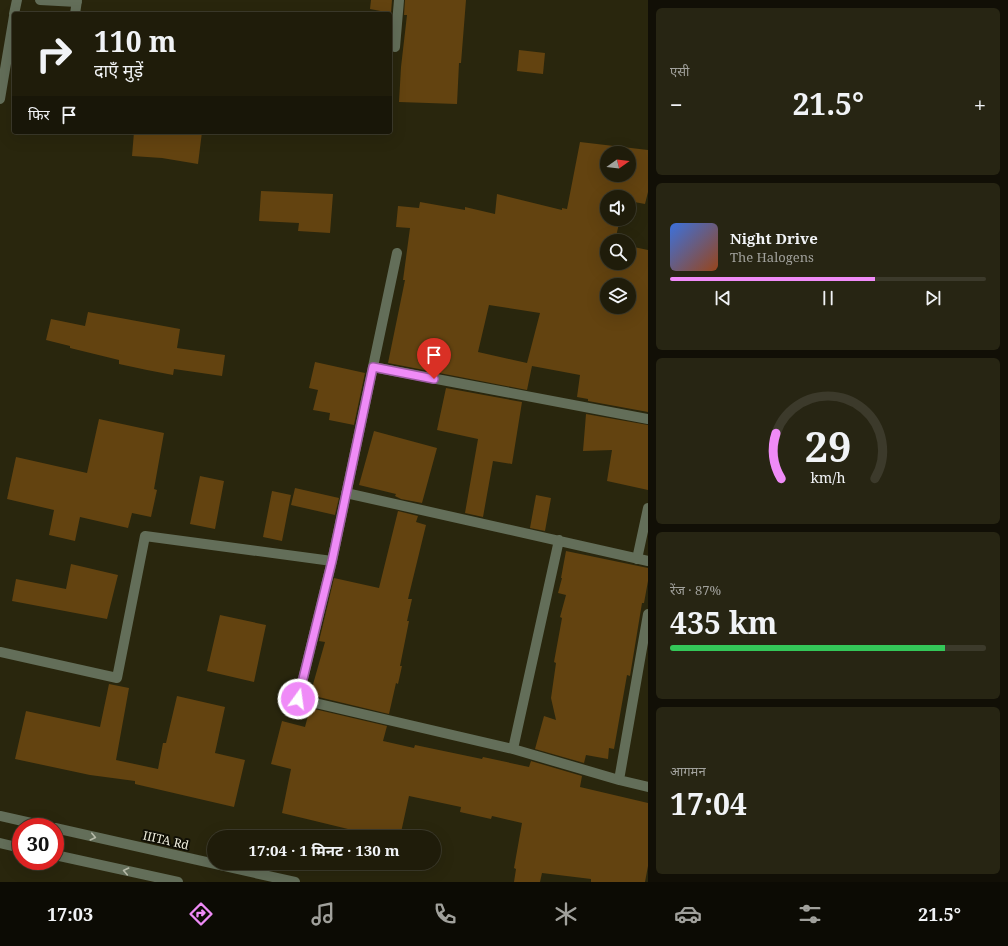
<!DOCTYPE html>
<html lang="hi">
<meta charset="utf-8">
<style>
body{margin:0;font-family:"Noto Serif","Noto Sans Devanagari",serif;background:#272513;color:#f1f3f6;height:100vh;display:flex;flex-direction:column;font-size:15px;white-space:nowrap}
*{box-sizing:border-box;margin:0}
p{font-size:13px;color:#a1a19c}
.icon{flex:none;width:22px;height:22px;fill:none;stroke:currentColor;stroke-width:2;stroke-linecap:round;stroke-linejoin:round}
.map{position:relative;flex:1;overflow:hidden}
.side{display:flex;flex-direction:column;gap:8px;padding:8px;background:#110f06;width:360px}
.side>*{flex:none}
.banner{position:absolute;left:12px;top:12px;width:380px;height:122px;border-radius:4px;box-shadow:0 4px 16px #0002,0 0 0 1px #3c3a2b;background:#1f1c0a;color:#f1f3f6;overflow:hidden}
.needle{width:26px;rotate:76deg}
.buttons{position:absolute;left:600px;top:146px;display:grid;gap:8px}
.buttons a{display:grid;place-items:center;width:36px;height:36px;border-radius:50%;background:#1f1c0a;box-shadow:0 4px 16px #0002,0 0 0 1px #3c3a2b;font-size:20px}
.speed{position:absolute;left:12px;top:818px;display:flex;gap:8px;font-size:20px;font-weight:700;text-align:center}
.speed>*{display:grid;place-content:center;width:52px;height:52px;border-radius:50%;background:#1f1c0a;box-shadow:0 4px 16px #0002,0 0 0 1px #3c3a2b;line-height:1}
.speed .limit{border:6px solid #d22;background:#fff;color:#111}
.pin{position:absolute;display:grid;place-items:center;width:34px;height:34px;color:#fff;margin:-41px -17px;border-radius:50% 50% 50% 0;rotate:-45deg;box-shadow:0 0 4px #0007}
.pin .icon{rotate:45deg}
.me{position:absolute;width:44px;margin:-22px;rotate:14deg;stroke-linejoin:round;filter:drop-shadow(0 0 3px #0008)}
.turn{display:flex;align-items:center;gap:14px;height:84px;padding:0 16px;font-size:18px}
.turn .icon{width:52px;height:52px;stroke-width:2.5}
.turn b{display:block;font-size:28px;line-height:34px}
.then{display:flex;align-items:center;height:38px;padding:0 16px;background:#0003;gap:8px;font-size:15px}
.big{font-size:30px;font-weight:700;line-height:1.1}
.side .tile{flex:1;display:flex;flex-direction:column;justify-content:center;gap:6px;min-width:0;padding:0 14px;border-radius:6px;background:#272513}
.side .dial{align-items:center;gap:0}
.dial svg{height:104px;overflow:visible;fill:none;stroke:#3c3a2b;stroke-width:7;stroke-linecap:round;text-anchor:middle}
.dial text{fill:#f1f3f6;stroke:none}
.song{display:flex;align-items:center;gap:12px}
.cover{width:48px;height:48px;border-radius:6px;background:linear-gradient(135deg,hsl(220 70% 55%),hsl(20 70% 35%))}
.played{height:4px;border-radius:2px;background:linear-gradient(90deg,#ef8bf7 65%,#3c3a2b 65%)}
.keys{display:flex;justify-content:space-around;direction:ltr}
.heat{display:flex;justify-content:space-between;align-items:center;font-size:22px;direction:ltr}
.charge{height:6px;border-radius:3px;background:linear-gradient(90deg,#34c759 87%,#3c3a2b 0)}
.trip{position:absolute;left:207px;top:830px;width:234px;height:40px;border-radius:20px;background:#1f1c0a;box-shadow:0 4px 16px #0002,0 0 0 1px #3c3a2b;font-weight:700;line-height:40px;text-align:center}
.dock{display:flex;height:64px;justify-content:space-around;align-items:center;background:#0c0b04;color:#a1a19c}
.dock .icon{width:28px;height:28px}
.dock .on{color:#ef8bf7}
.dock b{font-size:18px;color:#f1f3f6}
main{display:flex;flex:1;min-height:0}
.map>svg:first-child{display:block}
</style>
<main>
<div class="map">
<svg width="648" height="882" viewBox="0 0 648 882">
<rect width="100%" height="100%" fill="#29260d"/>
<!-- building -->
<path fill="#634310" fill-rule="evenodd" d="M371 0H392L391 13 370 9Z
M405 0H466L461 63H459L457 104 399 102 401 67 407 15H404Z
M519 50 545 53 543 74 517 71Z
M134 132H202L198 164 162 158 132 156Z
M580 142 648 150V192L645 204 629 201V197H607V219H620L615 241H607V263H629V246L648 250V412L588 401V399L577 397 580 375 532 366 527 390 388 363 405 280H403L410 228 396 227 398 206 419 208 420 202 465 210V207L495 214 497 194 562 210V208L567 209ZM607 153H629V175H607ZM607 285H629V307H607ZM489 305 540 313 527 363 478 352Z
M261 191 333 194 330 233 298 231 299 223 259 221Z
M88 312 180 329 177 348 225 355 222 376 174 369 173 375 147 370 119 364V360L70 348V346L46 340 51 319 85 326Z
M315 362 365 373 354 425 329 420 330 413 313 410 318 390 309 388Z
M446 388 522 402 512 464 493 461 483 517 465 513 478 439 437 430Z
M586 414 648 425V490L607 481 612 450 583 451Z
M99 419 164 433 154 489 157 490 151 517 132 513 128 528 80 517 75 541 49 535 54 510 7 499 16 457 87 473Z
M374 431 437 448 422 503 401 499 395 496 396 494 359 485Z
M200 476 224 481 215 529 190 524Z
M295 488 339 498 335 515 291 505Z
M272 491 291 495 282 541 263 537Z
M536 495 551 498 545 531 530 528Z
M398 511 418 516 416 522 426 525 408 599H412L407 621H409L400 666H402L398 684 396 683 389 714 310 695 325 642 319 641 334 578 379 588Z
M566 551 648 568V581L644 603H642L630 676 627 675 614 749 609 748 608 759 586 755 584 763 535 749 544 716 556 720 551 698 556 663 554 662 562 618 560 617 566 595 558 593 562 578H561Z
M71 564 118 575 107 619 12 601 16 579 66 589Z
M220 615 266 625 254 682 207 671Z
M109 684 129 688 116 760 158 769 163 743H166L177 696 225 707 215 753 245 760 234 807 135 784V781L90 775 15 759 26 711 100 727Z
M310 708 387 726 383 741 414 748 415 745 482 759 483 757 529 767 531 761 582 776 580 787 648 803V866L645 882H591V879L542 873 540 882H514L516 869 514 868 522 823 492 816 491 819 460 812 461 807 409 796 400 837H381L282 813 291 769 271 764 282 721 305 727Z"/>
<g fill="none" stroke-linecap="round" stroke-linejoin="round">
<!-- minor -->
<path stroke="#636e59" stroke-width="10" d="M40 0 77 2
M14 14 17 0
M75 14 77 0
M395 47 399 0
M0 99 14 16
M373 367 648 419
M346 493 648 561
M637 559 648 508
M332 561 298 699 513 749 619 780 648 787
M0 652 117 678 145 536 332 561 397 253
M513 749 559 540
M619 780 648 614
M0 816 49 827
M55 828 295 882
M0 843 21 848
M55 855 178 882"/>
</g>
<!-- one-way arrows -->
<defs><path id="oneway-chevron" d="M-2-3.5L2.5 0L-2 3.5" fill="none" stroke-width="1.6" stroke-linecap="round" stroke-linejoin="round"/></defs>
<g stroke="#b5b9a7">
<use href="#oneway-chevron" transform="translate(93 837) rotate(13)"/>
<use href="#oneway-chevron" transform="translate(126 871) rotate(-168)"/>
</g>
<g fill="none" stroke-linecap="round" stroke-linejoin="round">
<defs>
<path id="route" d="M298 699 332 561 373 367 434 379"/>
</defs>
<!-- route casing -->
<use href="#route" stroke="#9b5aa1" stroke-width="10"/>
<!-- route -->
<use href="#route" stroke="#ef8bf7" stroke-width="7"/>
</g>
<g text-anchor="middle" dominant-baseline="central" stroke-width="4" stroke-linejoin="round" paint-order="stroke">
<!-- street labels -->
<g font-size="12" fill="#ecebdb" stroke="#100f05">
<text transform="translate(166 840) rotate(13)">IIITA Rd</text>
</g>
</g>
</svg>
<div class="buttons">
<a><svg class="needle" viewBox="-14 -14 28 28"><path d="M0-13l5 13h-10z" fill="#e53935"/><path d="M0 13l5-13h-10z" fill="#a1a19c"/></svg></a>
<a><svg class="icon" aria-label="sound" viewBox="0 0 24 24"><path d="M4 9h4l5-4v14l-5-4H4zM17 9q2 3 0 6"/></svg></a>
<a><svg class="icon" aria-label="search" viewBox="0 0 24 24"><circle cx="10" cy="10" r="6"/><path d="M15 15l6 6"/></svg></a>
<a><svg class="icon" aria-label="layers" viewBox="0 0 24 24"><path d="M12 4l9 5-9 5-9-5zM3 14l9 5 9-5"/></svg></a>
</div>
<div class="speed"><div class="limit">30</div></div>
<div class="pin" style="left:434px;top:379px;background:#d93025"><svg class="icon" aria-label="arrive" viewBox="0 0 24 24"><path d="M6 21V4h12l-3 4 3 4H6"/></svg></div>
<svg class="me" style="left:298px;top:699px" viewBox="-20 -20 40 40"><circle r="17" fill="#ef8bf7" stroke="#fff" stroke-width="3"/><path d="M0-11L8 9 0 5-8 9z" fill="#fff"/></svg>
<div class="trip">17:04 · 1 मिनट · 130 m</div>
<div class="banner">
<div class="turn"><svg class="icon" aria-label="right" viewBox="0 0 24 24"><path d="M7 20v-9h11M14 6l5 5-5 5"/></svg><div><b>110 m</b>दाएँ मुड़ें</div></div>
<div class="then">फिर<svg class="icon" aria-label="arrive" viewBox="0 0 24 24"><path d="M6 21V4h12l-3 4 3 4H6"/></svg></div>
</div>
</div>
<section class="side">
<div class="tile"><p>एसी</p>
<div class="heat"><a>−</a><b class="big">21.5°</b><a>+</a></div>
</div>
<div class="tile">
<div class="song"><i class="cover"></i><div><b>Night Drive</b><p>The Halogens</p></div></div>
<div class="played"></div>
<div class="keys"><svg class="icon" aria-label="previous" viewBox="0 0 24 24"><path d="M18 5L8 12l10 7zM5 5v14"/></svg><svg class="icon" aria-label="pause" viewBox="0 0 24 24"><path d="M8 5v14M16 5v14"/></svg><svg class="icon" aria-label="next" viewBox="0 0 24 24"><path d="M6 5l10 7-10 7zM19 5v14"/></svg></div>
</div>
<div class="tile dial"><svg viewBox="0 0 100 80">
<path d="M14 69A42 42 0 1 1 86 69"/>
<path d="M14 69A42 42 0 0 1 10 34" stroke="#ef8bf7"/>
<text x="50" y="56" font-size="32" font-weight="700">29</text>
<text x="50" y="72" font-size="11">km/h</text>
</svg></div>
<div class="tile"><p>रेंज · 87%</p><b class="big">435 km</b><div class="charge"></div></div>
<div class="tile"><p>आगमन</p><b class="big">17:04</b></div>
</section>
</main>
<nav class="dock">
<b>17:03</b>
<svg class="icon on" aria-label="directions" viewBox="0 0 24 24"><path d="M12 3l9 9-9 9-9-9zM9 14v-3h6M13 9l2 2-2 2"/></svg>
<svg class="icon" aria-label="music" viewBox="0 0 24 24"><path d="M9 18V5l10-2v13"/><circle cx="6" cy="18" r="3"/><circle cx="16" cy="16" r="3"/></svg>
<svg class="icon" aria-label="phone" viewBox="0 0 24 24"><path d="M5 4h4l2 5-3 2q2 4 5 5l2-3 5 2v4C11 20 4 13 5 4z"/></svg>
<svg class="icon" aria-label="climate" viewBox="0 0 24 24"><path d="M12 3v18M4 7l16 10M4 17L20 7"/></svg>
<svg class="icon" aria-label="car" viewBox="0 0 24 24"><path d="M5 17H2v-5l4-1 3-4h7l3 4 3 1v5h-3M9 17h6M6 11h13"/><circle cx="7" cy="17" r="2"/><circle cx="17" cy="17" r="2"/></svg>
<svg class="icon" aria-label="filters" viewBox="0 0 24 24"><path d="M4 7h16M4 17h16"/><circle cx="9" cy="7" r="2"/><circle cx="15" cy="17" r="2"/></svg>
<b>21.5°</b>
</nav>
